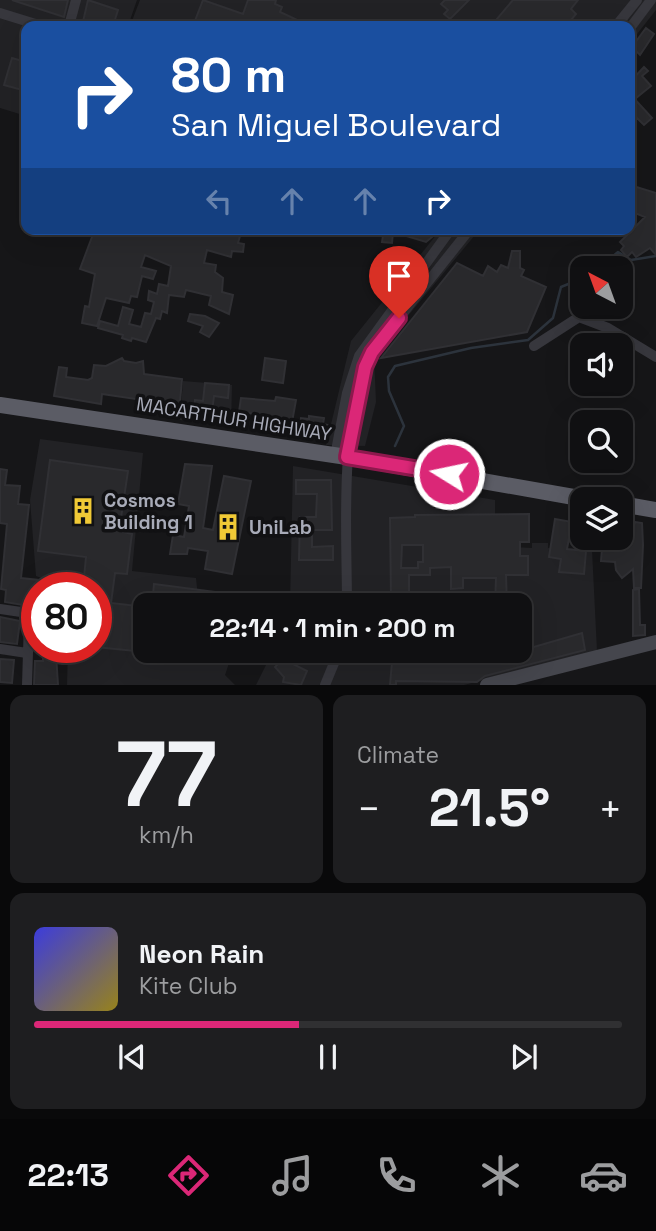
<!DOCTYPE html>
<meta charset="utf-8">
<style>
body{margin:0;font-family:"Space Grotesk",sans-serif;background:#1e1e20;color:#f1f3f6;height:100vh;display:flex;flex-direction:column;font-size:26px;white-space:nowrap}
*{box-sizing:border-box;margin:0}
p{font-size:23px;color:#9c9d9f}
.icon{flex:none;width:38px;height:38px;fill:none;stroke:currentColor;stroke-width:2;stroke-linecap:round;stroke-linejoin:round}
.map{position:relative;height:685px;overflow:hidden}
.sheet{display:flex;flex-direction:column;gap:10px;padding:10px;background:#09090a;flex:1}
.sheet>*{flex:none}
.top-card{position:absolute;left:21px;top:21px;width:614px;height:214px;border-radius:14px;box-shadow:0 7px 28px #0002,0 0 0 2px #303032;background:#1a4fa0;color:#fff;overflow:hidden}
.needle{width:46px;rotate:319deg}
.controls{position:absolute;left:570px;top:256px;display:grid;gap:14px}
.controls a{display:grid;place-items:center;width:63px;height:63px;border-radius:14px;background:#101012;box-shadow:0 7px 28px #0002,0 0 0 2px #303032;font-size:35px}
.speed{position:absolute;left:21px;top:572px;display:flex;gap:14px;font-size:35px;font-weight:700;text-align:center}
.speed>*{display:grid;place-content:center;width:91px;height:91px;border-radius:50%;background:#101012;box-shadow:0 7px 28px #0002,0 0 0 2px #303032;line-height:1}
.speed .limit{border:10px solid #d22;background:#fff;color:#111}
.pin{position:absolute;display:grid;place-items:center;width:60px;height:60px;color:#fff;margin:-72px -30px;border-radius:50% 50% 50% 0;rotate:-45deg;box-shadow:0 0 7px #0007}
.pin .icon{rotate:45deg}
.me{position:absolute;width:77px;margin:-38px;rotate:280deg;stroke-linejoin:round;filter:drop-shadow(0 0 5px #0008)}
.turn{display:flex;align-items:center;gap:24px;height:147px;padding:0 35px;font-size:32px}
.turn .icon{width:91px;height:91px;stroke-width:2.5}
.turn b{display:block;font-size:49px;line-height:60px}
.lanes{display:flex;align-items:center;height:66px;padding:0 35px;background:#0003;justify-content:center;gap:35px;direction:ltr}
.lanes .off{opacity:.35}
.big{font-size:52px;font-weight:600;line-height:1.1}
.sheet .tile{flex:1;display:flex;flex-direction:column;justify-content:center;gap:10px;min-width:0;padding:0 24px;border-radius:14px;background:#1e1e20}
.sheet .dial{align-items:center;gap:0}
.dial b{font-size:91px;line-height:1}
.song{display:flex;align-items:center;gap:21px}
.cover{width:84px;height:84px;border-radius:10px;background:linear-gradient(135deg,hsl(240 70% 55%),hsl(50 70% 35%))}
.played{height:7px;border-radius:4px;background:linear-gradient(90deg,#db2777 45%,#303032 45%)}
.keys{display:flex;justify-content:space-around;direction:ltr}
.heat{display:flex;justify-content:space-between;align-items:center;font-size:38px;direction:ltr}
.sheet .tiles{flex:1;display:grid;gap:10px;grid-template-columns:1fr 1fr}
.tile:last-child{grid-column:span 2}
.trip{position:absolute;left:133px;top:593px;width:399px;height:70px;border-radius:14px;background:#101012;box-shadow:0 7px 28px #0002,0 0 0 2px #303032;font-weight:600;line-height:70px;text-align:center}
.menu{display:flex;height:112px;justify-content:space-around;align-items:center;background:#060607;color:#9c9d9f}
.menu .icon{width:49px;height:49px}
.menu .selected{color:#db2777}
.menu b{font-size:32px;color:#f1f3f6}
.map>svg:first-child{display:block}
</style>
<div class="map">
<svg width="656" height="685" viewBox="0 0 656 685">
<rect width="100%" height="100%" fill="#161618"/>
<!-- built -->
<path fill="#222225" d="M0 0H137L128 26H26V116L0 108Z
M140 0H656V10L630 43V26H130Z
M441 229H480L374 357 376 402 365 446 326 445 351 341Z
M183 381 232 385 231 426 180 420Z
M40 439 143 453 132 571 196 578 198 597 249 603 145 606V651H233L225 675 235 685H67L68 648H96V588H68L36 576 30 500Z
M293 466 495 500V546L532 548V543H548V548L592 550 597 651 464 685H256L273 651H520V606L290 605Z"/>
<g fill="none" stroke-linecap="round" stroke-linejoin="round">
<!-- stream -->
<path stroke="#2c333c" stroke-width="2.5" d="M590 268 606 262 618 252 631 260 656 256
M395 446 404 426 389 391 388 377 395 366 471 348 528 340 553 318 561 287 583 278"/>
</g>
<!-- building -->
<path fill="#29292c" stroke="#303034" stroke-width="2" fill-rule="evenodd" d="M12 0H68L64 17Z
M88 0 118 10 113 26H82Z
M203 0 243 14 248 0H276L275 4 282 7 280 12 310 26H276L263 21 261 26H193Z
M445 0H469L450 19 444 14 448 10 441 4Z
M513 0H578L571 9 576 14 566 26H491Z
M646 28 654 34 640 55 632 47Z
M12 58 26 62V91L4 85Z
M644 67 648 71 642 76 651 86 636 98 630 82Z
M630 94 652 118 644 125 637 118 630 125Z
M630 185 656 193V255L650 248 636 257 632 252 627 257 621 250 624 246 620 242 645 217 630 211Z
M95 229 200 232 202 229H242L238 243 244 244 243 252 232 251 231 257 207 250 204 263 216 265 215 272 223 278 222 292 233 295 229 314 209 305 211 296 186 290 184 297 169 295 167 313 162 311 160 319 156 318 146 342 132 338 131 341 122 338 123 335 98 328 100 321 118 326 123 307 133 310 129 324 141 327 145 313 151 314 154 302 148 300 149 291 157 294 159 284 168 286 171 266 145 255 141 267 156 271 153 279 142 276 137 297 131 296 129 303 106 298 97 326 82 323 85 306 89 307 95 274 80 269Z
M384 229H426L432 237 426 242 393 232 392 243 382 242Z
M512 251H520V268L524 270 521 276 546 287 527 332 381 358 457 263 483 276 488 266 497 272 501 265 508 268Z
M190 314 205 316 219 323 209 337 200 332 203 326 188 321Z
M122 358 124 361 136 363 143 361 144 374 182 379 179 413 142 410 143 400 102 394 101 404 54 396 59 367 67 368 66 377 88 380 92 378 94 365 106 366Z
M265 358 286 361 283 383 262 380Z
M205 383 229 385 228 398 214 396 212 412 194 410 195 400 203 401Z
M276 397 296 400 292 422 267 418 265 427 253 426 255 414 239 412 241 398 275 401Z
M309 416 324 418 323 424 328 425 326 437 299 434 301 418 309 419Z
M50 460 128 471 119 531 132 534 131 541 127 574 115 573 111 603 145 607V652L96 647V588H83L86 557 38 551Z
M185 464 212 466 203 528 213 530 224 476 251 481 232 574 205 569 208 551 188 548 187 554H170L173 535 184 537 189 506 178 504Z
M0 469 7 470 5 485 20 486 18 504 29 505 21 578 48 581 47 588H37V615L23 605 5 602 6 590 1 589 7 524 0 523Z
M296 480H331L332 530H312V547L333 546V560H299L300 517H316L317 494H296Z
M529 514V542H520V556H528V575H506L507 606H495L496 578H463V588L451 589V567L430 568V575H409V597H391L390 518 415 517V515ZM402 545H423V562H418V568H401Z
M555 519 572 522 567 549 586 551 584 574 559 572 561 559 549 557Z
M635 522 642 523 643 545 641 588H634L633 569 622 578 616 570 615 562 601 561 603 537H621V524L634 525Z
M154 584 239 595 238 602 192 597 191 606H152Z
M639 589 640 625H645V635L633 636V590Z
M0 617 20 621 17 644 0 642Z
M582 633 585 650 485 676 477 682 396 681V685H390L393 651H520Z
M43 648H51L50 654H56L58 685H34L35 661H43Z
M0 659 14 660 12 683 0 682Z
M283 659 307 671 301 685 283 682 284 677 275 667Z"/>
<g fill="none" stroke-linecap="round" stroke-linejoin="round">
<!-- minor -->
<path stroke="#37373d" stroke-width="10" d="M0 13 42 26
M69 26 76 0
M616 26 637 0
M630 28 651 0
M534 346 579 317 608 328 656 357
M335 456 347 393 359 356 451 229
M347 606C347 526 338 426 372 352L470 229
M0 609 21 612 29 620 27 685
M0 649 27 653
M325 685 339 651"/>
<!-- secondary -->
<path stroke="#45464d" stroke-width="14" d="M487 685 656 642"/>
<!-- trunk -->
<path stroke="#5b5c65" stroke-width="16" d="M0 405 347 457 585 499
M621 504 656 510"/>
</g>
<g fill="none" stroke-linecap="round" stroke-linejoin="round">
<defs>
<path id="route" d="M399 318 372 352 365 367 347 457 449 474"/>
</defs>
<!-- route casing -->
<use href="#route" stroke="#8e194d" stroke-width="18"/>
<!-- route -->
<use href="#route" stroke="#db2777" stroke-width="12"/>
</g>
<!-- icons -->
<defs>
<symbol id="building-bare" viewBox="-9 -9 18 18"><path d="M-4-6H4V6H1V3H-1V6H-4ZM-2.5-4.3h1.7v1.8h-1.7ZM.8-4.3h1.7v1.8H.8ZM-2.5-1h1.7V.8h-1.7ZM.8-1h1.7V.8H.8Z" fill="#f0c936" stroke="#111113" stroke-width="2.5" paint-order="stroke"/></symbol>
</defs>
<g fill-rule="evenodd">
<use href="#building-bare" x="64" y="492" width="38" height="38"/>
<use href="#building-bare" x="209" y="508" width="38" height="38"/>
</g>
<g text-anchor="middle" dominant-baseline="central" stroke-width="7" stroke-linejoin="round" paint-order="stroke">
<!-- street labels -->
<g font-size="19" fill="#a8abb8" stroke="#111113">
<text transform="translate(234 419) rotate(9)">MACARTHUR HIGHWAY</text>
</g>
<!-- poi labels -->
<g font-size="19" font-weight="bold" fill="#a8abb8" stroke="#111113" text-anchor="start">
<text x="104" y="500">Cosmos<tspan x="104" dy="22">Building 1</tspan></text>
<text x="249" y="527">UniLab</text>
</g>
</g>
</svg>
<div class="controls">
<a><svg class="needle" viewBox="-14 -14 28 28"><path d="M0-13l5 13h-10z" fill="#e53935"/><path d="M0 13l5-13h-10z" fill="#9c9d9f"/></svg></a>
<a><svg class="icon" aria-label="sound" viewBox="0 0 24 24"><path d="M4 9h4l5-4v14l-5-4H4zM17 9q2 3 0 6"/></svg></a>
<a><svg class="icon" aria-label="search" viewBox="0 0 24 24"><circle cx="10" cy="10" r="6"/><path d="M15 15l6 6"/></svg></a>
<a><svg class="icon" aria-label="layers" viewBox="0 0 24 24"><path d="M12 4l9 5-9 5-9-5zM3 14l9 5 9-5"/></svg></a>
</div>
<div class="speed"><div class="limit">80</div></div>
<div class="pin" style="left:399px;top:318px;background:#d93025"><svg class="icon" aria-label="arrive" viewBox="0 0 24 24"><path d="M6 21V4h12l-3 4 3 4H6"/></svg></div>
<svg class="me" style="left:449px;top:474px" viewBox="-20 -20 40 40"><circle r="17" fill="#db2777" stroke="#fff" stroke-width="3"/><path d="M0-11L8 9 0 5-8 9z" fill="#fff"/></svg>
<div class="trip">22:14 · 1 min · 200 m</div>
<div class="top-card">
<div class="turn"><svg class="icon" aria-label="right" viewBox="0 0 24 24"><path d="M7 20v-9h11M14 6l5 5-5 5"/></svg><div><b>80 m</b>San Miguel Boulevard</div></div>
<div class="lanes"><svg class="icon off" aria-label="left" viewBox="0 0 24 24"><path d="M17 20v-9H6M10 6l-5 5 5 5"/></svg><svg class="icon off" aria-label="ahead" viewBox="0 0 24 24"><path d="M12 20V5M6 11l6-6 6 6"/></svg><svg class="icon off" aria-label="ahead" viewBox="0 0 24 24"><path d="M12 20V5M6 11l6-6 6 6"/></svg><svg class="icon" aria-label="right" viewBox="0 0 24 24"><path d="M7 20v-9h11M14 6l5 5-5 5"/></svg></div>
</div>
</div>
<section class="sheet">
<div class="tiles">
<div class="tile dial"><b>77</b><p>km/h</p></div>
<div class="tile"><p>Climate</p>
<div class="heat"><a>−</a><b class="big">21.5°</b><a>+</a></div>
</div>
<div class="tile">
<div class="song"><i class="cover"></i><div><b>Neon Rain</b><p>Kite Club</p></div></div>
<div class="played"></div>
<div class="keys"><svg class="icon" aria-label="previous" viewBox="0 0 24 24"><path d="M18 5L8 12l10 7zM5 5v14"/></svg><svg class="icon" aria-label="pause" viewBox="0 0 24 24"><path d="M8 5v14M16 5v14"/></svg><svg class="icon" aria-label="next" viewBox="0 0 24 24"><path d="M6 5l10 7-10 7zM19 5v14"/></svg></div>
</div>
</div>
</section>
<nav class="menu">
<b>22:13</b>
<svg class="icon selected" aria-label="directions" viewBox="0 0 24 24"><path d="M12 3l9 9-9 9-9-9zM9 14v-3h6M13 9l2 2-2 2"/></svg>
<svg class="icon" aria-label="music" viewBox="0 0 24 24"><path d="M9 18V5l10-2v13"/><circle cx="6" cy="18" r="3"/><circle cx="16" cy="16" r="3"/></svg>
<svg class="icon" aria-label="phone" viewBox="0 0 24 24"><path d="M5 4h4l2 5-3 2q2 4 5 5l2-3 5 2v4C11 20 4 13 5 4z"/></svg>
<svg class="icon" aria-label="climate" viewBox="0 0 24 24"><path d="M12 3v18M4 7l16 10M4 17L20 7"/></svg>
<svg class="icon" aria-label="car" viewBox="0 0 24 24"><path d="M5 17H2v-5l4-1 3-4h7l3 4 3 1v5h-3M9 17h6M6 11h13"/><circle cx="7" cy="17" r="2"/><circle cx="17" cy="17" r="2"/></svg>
</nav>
